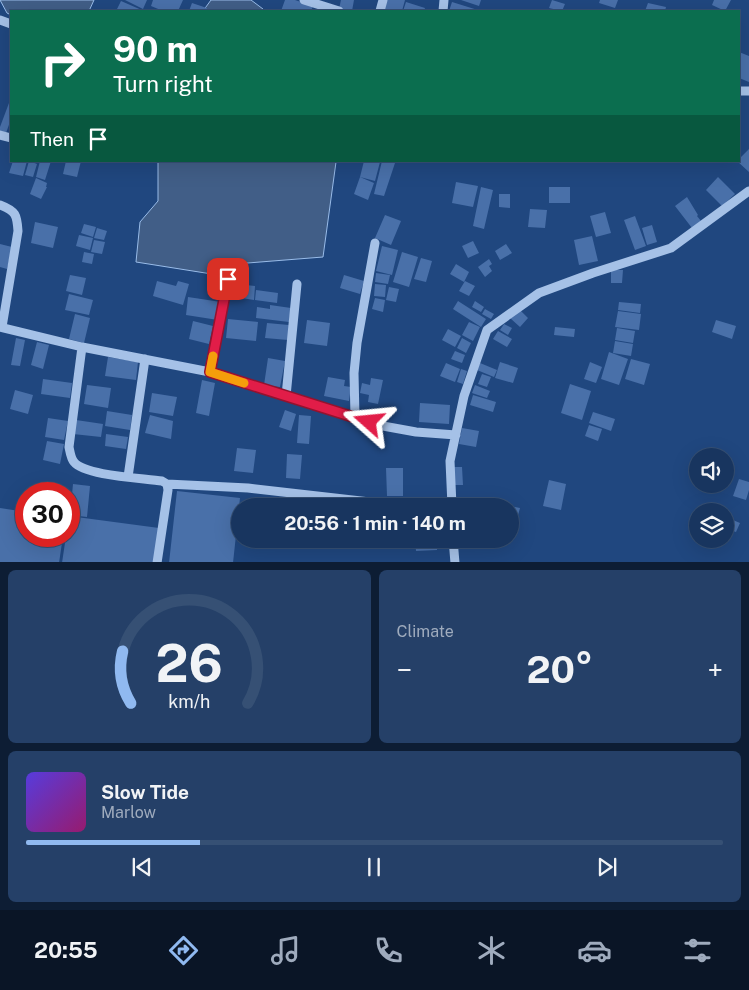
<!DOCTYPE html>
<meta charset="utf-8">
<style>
body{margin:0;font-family:"Public Sans",sans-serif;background:#254068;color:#f1f3f6;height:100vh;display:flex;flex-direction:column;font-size:19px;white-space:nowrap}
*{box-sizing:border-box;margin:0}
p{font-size:16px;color:#9fabbd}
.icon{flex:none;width:28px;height:28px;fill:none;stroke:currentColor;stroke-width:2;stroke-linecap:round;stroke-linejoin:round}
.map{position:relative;height:562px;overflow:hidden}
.panel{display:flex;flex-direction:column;gap:8px;padding:8px;background:#0d1d34;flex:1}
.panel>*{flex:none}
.guide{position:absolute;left:10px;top:10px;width:730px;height:152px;border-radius:0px;box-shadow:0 5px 20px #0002,0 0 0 1px #365074;background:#0b6e4f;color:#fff;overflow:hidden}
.fabs{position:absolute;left:689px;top:448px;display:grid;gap:10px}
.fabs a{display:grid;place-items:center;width:45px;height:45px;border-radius:50%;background:#18355f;box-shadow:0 5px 20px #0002,0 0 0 1px #365074;font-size:25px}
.speed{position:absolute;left:15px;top:482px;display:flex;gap:10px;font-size:25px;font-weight:700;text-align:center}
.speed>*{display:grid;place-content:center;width:65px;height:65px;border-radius:50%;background:#18355f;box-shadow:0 5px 20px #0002,0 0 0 1px #365074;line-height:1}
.speed .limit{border:8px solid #d22;background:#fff;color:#111}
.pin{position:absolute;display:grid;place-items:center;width:42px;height:42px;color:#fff;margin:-21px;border-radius:10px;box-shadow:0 2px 8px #0006}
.me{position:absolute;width:55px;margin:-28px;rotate:288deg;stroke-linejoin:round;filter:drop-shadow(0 0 4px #0008)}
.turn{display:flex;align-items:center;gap:18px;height:105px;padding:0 20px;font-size:22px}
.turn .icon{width:65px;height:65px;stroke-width:2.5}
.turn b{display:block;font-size:35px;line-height:42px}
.then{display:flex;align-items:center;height:48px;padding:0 20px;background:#0003;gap:10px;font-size:19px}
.big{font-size:38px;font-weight:700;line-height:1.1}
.panel .tile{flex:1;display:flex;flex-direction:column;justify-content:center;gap:8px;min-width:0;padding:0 18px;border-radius:8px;background:#254068}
.panel .dial{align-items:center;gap:0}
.dial svg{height:130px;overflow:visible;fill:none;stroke:#365074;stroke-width:7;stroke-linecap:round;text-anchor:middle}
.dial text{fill:#f1f3f6;stroke:none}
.song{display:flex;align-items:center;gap:15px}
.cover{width:60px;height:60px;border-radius:8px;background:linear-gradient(135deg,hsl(250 70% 55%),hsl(320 70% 35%))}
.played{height:5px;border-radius:2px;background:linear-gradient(90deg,#90b9f0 25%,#365074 25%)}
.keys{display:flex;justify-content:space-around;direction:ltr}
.heat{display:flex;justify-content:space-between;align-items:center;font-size:28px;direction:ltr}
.panel .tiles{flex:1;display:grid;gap:8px;grid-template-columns:1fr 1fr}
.tile:last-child{grid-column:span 2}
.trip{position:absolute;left:231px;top:498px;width:288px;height:50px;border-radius:25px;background:#18355f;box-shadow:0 5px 20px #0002,0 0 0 1px #365074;font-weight:700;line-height:50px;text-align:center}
.dock{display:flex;height:80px;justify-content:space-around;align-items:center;background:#0a1526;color:#9fabbd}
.dock .icon{width:35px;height:35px}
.dock .current{color:#90b9f0}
.dock b{font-size:22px;color:#f1f3f6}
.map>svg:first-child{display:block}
</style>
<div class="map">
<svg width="749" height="563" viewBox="0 0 749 563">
<rect width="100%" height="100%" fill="#20477f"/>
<!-- water -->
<path fill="#415e87" stroke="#99bce9" d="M0 0H94L89 11H11V15L7 13Z
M211 0H251L263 9 262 11H203Z
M158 161 336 162 323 257 235 264 218 275 136 262 140 222 158 201Z"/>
<!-- building -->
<path fill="#4970a9" d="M125 0H147L143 9Z
M153 0H183L178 11H163L151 6Z
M285 0H295L313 6 311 11H281Z
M341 0H354L352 11 339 9Z
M385 0H405L402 11H382Z
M461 0H481L479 6Z
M552 0 565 4 562 11 549 8Z
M600 0H618L615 8 599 3Z
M714 0H731L725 11 712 5Z
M121 1 144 11H116Z
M406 2 425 8 424 11H403Z
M452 2 481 11H449Z
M192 3 207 8 206 11H189Z
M648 3 666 7 665 11H645Z
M739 52 749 56V82L739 78Z
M9 103 11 104V119L6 133 0 131V127Z
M749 149V172L737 161Z
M13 161H27L23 176 9 173Z
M29 161 37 164 33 177 25 175Z
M40 161H51L45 180 36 177Z
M66 161H81L77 177 63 174Z
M364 161 380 162 375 181 360 177Z
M382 161 395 163 384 196 374 194Z
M360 177 374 183 368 200 354 194Z
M718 177 735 194 722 206 706 190Z
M36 178 47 183 46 187H47L41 199 30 194Z
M456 182 478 186 473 207 452 203Z
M481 187 493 190 484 229 473 226Z
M549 187H570V203H549Z
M499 194H510V208L499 207Z
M687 197 698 215 697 216 701 221 692 228 675 206Z
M530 209 547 210 545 228 528 227Z
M605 212 611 233 596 237 590 216Z
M385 215 401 221 391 245 375 238Z
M635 216 646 246 635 250 624 220Z
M35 222 58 227 53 248 31 243Z
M84 224 96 227 93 237 81 233Z
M652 225 657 242 647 245 642 228Z
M97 228 107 231 104 240 94 238Z
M79 235 93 238 90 250 76 246Z
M592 236 598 261 579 265 574 240Z
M94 240 105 242 102 254 91 252Z
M473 241 479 253 468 258 462 246Z
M0 244 12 247 7 269 0 267Z
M506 244 512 253 500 260 495 251Z
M382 246 398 250 392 275 376 271Z
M84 252 94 254 92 264 82 262Z
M402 252 418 257 409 287 393 282Z
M421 258 432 261 426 282 414 279Z
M489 259 492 264 489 266 492 271 485 277 478 267Z
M456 264 469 272 464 282 450 274Z
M611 270H623L622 283H611Z
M376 273 390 275 388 284 375 282Z
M70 275 86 278 82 295 66 291Z
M344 275 364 281 360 294 340 288Z
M157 281 176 286 178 281 189 284 183 305 153 296Z
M465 281 475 286 469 296 459 291Z
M237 284 255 286 254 300 235 297Z
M375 284 386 285 385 297 374 296Z
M389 287 399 289 396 302 386 300Z
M256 290 278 293 277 303 255 300Z
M69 294 93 300 89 315 65 310Z
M188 297 221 302 218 320 186 315Z
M375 298 385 300 383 312 372 309Z
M458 301 486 319 481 327 453 309Z
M475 301 484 307 481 312 472 307Z
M619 302 641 304 640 313 618 310Z
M270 305 291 308 289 322 256 318 257 307 270 309Z
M485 309 494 314 491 319 482 314Z
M519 309 528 318 520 327 510 318Z
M618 311 641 314 639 330 615 327Z
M75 314 90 318 84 343 69 339Z
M228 319 258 322 256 341 226 338Z
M307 320 330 323 327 346 304 343Z
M716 320 736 326 732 339 712 332Z
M193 321 213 326 209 344 189 339Z
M469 322 480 327 473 341 462 335Z
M267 323 289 325 288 340 265 338Z
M504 324 512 328 508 335 500 330Z
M555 327 575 329 574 337 554 335Z
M617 328 635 331 633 343 615 340Z
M448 329 461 336 455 347 442 340Z
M498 331 512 339 507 347 493 339Z
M16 338 25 340 20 366 11 365Z
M462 338 471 343 466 353 457 348Z
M615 341 633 344 631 356 613 353Z
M37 342 49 345 43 369 31 365Z
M455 351 465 355 462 363 451 359Z
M609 352 628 359 619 385 601 379Z
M108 357 138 362 136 380 105 376Z
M268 358 285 361 280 387 264 385Z
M631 359 650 364 644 385 625 379Z
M500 362 518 368 513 383 495 378Z
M590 362 602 367 596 383 584 379Z
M446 363 460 369 455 382 440 376Z
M480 363 497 370 494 377 477 370Z
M461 369 467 371 463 384 457 382Z
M482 374 491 377 487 387 478 384Z
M328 377 345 380 344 386 351 387 349 401 324 396Z
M371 378 383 380 378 404 368 402 369 395 360 393 362 383 370 385Z
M43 379 72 383 70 398 41 394Z
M202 380 215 383 209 416 196 413Z
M570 384 591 391 582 420 561 413Z
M87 385 111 388 108 408 84 404Z
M475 385 490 391 487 398 472 393Z
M15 390 33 395 28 414 10 409Z
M152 393 177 397 173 416 149 412Z
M473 395 496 402 493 412 470 405Z
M420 403 450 405 449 424 419 422Z
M285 410 296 414 291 431 279 427Z
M107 411 132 415 130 430 105 426Z
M593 412 615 419 611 431 589 423Z
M150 415 173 421 171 439 145 433Z
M299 415 311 416 309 444 297 443Z
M48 418 68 421 64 440 45 437Z
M76 420 103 424 101 437 73 434Z
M589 425 602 429 598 441 585 436Z
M462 428 479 431 476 447 459 444Z
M106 434 128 437 126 449 105 446Z
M47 441 64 444 60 464 43 460Z
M237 448 256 450 253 473 234 471Z
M287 454 302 455 300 479 286 478Z
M452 467H462L463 485H452Z
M386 468H403V496H387Z
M739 479 749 482V490L746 500 733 496Z
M549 480 566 484 561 510 543 506Z
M73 484 90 486 87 517 70 515Z
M177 491 240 498 233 563H169Z
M510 506 520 508 517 519 510 517Z
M0 508 26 512V536H63L59 563H0Z
M69 516 159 528 154 563H62L66 536H69Z
M726 517 740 523 736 532 725 528Z
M274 539H299L298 547 274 545Z
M415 539H437V550L416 551Z"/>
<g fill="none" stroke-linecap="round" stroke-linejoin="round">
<!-- minor -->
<path stroke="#a5c1e7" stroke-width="9" d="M304 0 339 11
M380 11 383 0
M443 11 444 0
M0 20 11 24
M739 91H749
M0 135 11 138
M0 205C16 211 17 215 18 231L2 327
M0 327 82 347 69 447C70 452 71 459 74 462 85 476 144 478 162 481L167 484 168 490 157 563
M82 347 210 372 383 426 416 432 456 435
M210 372 228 279
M286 396 297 284
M355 417 354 373 357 343 375 243
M128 477 145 359
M167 484 248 488 405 506
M452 506 450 461 464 396 487 330 539 293 593 273 671 248 749 191
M453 539 455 563"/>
</g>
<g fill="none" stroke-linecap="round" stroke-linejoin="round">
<defs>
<path id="route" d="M228 279 210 372 369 422"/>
</defs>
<!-- route casing -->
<use href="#route" stroke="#92132f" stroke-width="12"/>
<!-- route -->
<use href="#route" stroke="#e11d48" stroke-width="9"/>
<!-- slow -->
<path stroke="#f59e0b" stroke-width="9" d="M213 356 210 372 244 383"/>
</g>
</svg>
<div class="fabs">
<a><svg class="icon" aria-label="sound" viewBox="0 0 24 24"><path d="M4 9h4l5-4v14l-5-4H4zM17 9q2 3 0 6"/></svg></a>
<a><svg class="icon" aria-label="layers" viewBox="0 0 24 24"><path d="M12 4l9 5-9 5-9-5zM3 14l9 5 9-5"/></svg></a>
</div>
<div class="speed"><div class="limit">30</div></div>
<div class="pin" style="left:228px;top:279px;background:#d93025"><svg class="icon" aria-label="arrive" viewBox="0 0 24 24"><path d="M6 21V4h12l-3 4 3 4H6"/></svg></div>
<svg class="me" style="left:369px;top:422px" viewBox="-20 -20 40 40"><path d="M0-17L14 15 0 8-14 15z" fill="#e11d48" stroke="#fff" stroke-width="4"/></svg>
<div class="trip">20:56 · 1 min · 140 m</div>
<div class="guide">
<div class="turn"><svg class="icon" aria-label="right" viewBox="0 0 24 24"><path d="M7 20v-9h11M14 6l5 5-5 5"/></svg><div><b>90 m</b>Turn right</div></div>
<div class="then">Then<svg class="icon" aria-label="arrive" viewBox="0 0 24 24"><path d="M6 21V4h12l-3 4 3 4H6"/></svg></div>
</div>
</div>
<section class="panel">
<div class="tiles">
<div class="tile dial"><svg viewBox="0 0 100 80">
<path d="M14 69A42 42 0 1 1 86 69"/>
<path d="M14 69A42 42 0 0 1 9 37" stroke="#90b9f0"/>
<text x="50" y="56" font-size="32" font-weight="700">26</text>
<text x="50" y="72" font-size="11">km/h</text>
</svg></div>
<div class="tile"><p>Climate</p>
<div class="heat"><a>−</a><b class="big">20°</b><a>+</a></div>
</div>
<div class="tile">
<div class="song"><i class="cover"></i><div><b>Slow Tide</b><p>Marlow</p></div></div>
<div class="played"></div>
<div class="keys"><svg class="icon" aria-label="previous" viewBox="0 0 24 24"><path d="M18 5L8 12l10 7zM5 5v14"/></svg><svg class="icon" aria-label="pause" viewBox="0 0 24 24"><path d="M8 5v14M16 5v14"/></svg><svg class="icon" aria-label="next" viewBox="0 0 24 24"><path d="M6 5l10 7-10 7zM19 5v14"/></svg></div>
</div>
</div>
</section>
<nav class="dock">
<b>20:55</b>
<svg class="icon current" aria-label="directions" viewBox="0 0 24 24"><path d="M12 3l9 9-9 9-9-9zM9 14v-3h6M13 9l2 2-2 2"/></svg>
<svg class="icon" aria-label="music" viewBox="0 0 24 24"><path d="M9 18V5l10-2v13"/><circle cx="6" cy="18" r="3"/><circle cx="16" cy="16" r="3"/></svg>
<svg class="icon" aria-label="phone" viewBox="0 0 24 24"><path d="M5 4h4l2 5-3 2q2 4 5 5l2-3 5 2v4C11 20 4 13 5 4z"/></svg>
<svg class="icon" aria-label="climate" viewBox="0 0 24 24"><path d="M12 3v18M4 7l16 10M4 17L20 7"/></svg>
<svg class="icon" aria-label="car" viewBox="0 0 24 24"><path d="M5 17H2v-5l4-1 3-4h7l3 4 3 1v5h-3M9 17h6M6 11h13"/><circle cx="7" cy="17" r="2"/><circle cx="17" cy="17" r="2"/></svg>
<svg class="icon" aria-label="filters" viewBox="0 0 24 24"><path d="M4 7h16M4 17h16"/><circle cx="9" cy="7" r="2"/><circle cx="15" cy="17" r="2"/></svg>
</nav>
